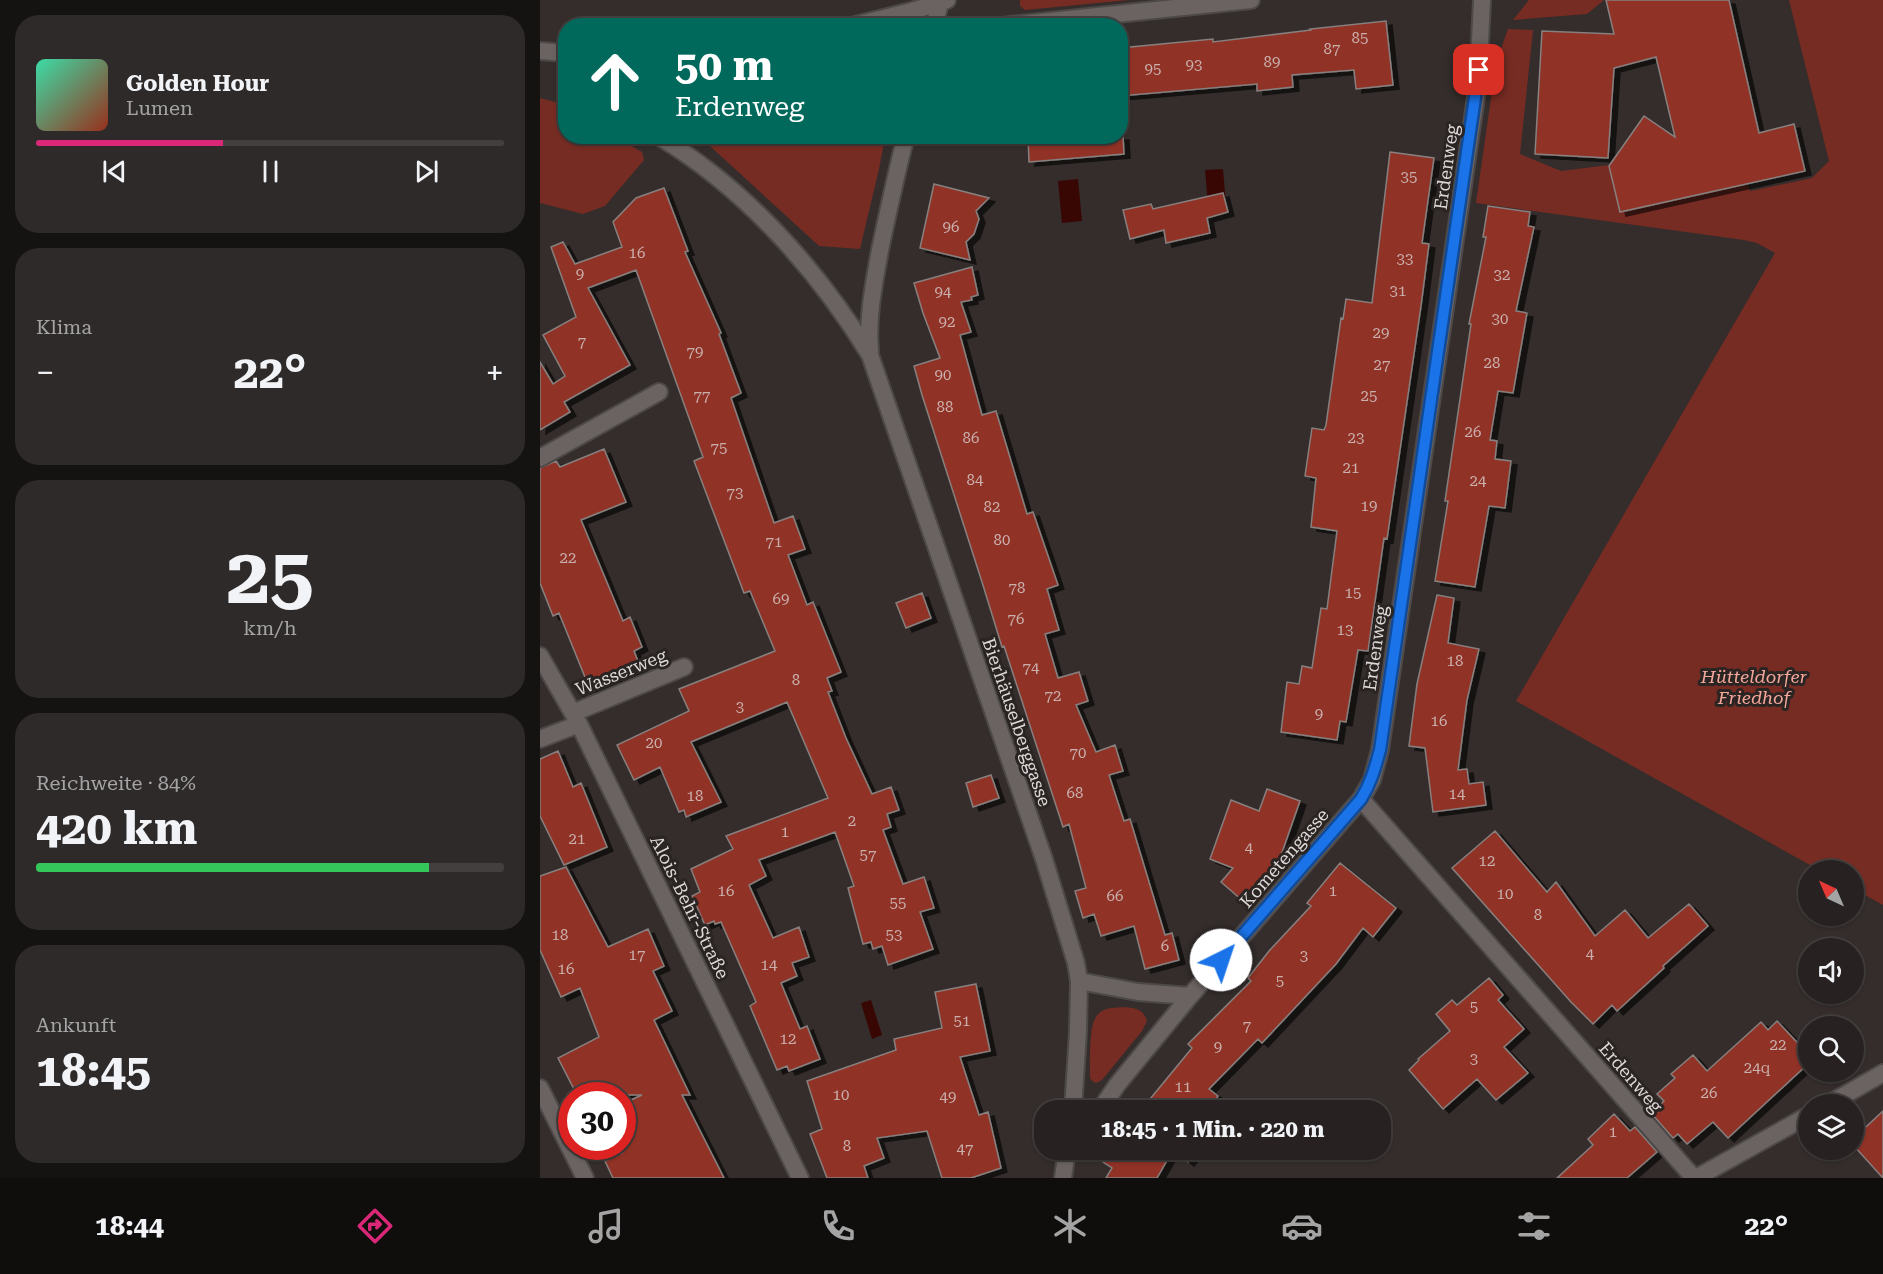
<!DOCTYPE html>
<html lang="de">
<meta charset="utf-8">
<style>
body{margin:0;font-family:"Roboto Serif",serif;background:#2f2a2a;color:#f1f3f6;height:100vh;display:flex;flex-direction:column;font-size:22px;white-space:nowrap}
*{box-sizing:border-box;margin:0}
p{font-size:20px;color:#a4a4a5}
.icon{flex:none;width:33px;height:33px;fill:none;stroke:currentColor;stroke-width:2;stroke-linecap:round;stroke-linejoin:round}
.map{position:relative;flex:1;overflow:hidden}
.panel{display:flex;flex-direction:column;gap:15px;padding:15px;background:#151312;width:540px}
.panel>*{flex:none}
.hud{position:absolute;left:18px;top:18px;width:570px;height:126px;border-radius:24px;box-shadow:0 2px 4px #0004,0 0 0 2px #433f3f;background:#00695c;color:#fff;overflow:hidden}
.needle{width:39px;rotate:316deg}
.controls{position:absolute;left:1258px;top:860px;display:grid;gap:12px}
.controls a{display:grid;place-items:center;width:66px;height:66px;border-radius:50%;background:#272221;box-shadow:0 2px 4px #0004,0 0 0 2px #433f3f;font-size:30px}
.speed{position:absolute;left:18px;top:1082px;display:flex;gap:12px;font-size:30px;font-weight:700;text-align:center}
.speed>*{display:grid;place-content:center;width:78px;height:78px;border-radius:50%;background:#272221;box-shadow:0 2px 4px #0004,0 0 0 2px #433f3f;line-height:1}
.speed .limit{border:9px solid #d22;background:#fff;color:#111}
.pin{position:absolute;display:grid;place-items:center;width:51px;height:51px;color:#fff;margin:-26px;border-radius:12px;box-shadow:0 3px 9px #0006}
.me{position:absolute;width:66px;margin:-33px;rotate:41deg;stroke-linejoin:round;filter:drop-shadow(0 0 4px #0008)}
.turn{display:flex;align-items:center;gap:21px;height:126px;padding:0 18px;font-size:27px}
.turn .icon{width:78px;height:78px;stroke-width:2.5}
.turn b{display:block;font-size:42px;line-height:51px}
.big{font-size:45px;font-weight:700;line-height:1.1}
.panel .widget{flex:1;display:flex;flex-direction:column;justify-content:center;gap:9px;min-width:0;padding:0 21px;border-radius:24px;background:#2f2a2a}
.panel .dial{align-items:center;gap:0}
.dial b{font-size:78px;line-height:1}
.song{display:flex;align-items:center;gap:18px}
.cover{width:72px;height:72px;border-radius:9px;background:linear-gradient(135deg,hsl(160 70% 55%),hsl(10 70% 35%))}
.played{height:6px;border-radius:3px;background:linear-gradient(90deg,#db2777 40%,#433f3f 40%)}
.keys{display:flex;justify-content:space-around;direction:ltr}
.heat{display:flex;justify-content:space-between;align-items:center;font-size:33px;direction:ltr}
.charge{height:9px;border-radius:4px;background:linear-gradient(90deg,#34c759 84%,#433f3f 0)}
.trip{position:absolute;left:494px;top:1100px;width:357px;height:60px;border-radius:24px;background:#272221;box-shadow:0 2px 4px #0004,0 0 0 2px #433f3f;font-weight:700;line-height:60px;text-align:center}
.dock{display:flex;height:96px;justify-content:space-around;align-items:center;background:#100e0d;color:#a4a4a5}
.dock .icon{width:42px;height:42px}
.dock .selected{color:#db2777}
.dock b{font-size:27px;color:#f1f3f6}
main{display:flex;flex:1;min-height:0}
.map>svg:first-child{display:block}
</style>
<main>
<section class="panel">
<div class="widget">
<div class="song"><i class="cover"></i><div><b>Golden Hour</b><p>Lumen</p></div></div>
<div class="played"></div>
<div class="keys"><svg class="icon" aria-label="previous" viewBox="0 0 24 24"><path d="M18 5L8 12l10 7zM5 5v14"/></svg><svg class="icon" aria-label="pause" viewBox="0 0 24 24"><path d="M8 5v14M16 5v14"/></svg><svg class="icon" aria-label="next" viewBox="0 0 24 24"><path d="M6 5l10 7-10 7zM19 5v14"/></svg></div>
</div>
<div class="widget"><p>Klima</p>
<div class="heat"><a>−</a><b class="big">22°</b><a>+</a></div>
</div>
<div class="widget dial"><b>25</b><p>km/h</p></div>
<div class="widget"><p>Reichweite · 84%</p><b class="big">420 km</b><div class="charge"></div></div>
<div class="widget"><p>Ankunft</p><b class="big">18:45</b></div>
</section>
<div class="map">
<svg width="1343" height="1178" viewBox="0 0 1343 1178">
<defs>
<filter id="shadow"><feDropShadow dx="6" dy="4" stdDeviation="0" flood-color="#0009"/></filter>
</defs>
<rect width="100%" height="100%" fill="#342d2c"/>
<!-- green -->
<path fill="#772c23" d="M480 0H589L485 10 480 6Z
M989 0H1064L1047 14 973 20Z
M1249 0H1343V905L1314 889V870H1279L976 701 1235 253 1217 243 1204 240 936 203 956 63 968 29 993 30 980 154 1021 171 1069 165 1080 211 1207 184 1210 191 1272 178 1289 161Z
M0 98 15 102 25 108 26 136 76 137 102 152 104 160 65 206 43 214 0 203Z
M160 137H345L339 169 320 249 279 246Z
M571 1008C585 1007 603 1005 607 1021L602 1031 562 1080 556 1083 552 1081 550 1078C550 1066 549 1028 555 1019 558 1012 564 1009 571 1008Z"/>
<!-- water -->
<path fill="#380704" d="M683 169 686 204 668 205 665 170Z
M538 179 542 221 522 223 518 181Z
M331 1000 342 1035 332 1039 321 1003Z"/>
<!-- building -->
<path fill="#903228" stroke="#87807e" stroke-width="1.5" filter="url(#shadow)" d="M1066 0H1189L1219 133 1254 124 1265 171 1080 212 1069 166 1104 116 1135 137 1116 57 1074 68 1068 158 995 154 1002 31 1074 34Z
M846 21 853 85 816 89 814 70 752 75 753 87 717 91V84L580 96V48L673 39V42L771 30 770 29Z
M488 136H583L584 154 489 162Z
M850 152 894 158 882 243 889 244 881 306 847 539 844 538 828 651 818 650 806 722 800 721 797 740 741 732 747 682 759 684 762 666 772 668 781 608 787 609 797 531 771 527 776 478 765 476 772 428 784 430 786 425 801 318 803 319 806 299 832 303Z
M394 184 449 198 436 211 439 219 434 234 426 242 430 260 380 248Z
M124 188 148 251 145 252 181 333 179 334 201 393 191 398 234 523 253 516 265 549 248 555 267 605 273 602 301 672 287 678 292 691 288 692 306 738 332 794 351 787 359 810 347 814 351 827 343 830 363 884 384 877 394 908 380 912 393 949 348 965 342 946 333 949 331 942 323 944 308 888 314 886 295 832 219 860 226 876 209 885 233 938 259 927 269 957 252 963 257 976 241 983 260 1029 267 1026 280 1059 249 1071 247 1066 237 1070 210 1006 216 1002 181 922 175 924 174 921 165 925 152 896 160 892 151 869 193 849 186 836 288 798 247 702 151 742 181 802 146 817 144 810 139 812 120 767 94 780 77 745 149 711 139 689 235 651 210 591 204 593 154 461 163 457 96 270 48 288 90 365 24 402 30 412 0 430V362L13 384 25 376 3 335 36 317 11 247 23 242 35 264 82 247 73 222 96 198Z
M683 193 688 212 667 218 670 233 626 243 624 230 590 239 583 210 611 204 613 209Z
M948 206 990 212 988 226 994 227 976 311 987 313 973 393 958 391 950 440 957 441 955 459 971 461 965 508 949 506 935 587 895 581 908 501H905L931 324H929L946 237H943Z
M432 267 438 295 431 297 432 300 421 302 431 332 420 335 442 415 456 411 487 514 493 512 518 585 507 589 519 630 505 634 518 678 539 672 548 701 536 705 556 752 575 745 583 771 569 775 584 821 590 819 625 935 632 933 639 960 605 969 594 926 561 936 554 914 543 918 535 891 546 888 529 824 523 827 464 646 462 647 442 582 382 395 374 366 400 358 383 313 374 283Z
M64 449 86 502 41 520 83 621 90 617 102 647 94 651 102 671 51 692 19 613 13 616 0 583V468L16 461 20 467Z
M382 593 391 618 366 628 356 603Z
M897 595 914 598 908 643 939 649 927 700 918 770 927 769 929 784 943 782 946 805 893 812 885 748 869 746 877 684Z
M18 751 33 787 41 783 67 847 24 865 0 816V759Z
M451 775 459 798 433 807 426 783Z
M727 789 760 801 739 861 703 901 681 882 693 868 670 859 691 800 719 811Z
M955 831 1007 892 1016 882 1055 936 1085 910 1108 938 1149 904 1168 926 1123 966 1124 968 1077 1011 1072 1005 1053 1024 1031 1002 912 868Z
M800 863 856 908 833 937 823 928 796 964 722 1043 718 1039 669 1089 678 1096 666 1110H601L652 1048 648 1044 711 981 708 978 729 951 771 906 767 903Z
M26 867 68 947 108 929 124 966 113 971 132 1011 114 1020 150 1095H142L184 1178H73L65 1161 82 1153V1104L102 1095H37L18 1058 59 1037 40 988 21 997 0 950V876Z
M949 978 963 995 958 1000 984 1029 964 1047 988 1073 956 1100 937 1079 903 1109 869 1070 879 1060 878 1059 910 1031 896 1014 912 1000 917 1005Z
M436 984 450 1051 420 1057 439 1115 448 1112 461 1168 431 1178H402L387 1131 337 1138 344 1158 324 1166 328 1178H287L270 1134 282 1129 267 1081 356 1050 354 1039 402 1028 395 992Z
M1237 1021 1269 1055V1063L1188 1138 1173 1122 1147 1144 1138 1134 1133 1138 1111 1113 1124 1101 1117 1094 1135 1078 1131 1074 1153 1055 1167 1071 1221 1022 1228 1030Z
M1343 1111V1178L1314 1146V1138Z
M1074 1114 1090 1131 1095 1127 1117 1152 1087 1178H1017L1053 1145 1048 1139Z
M570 1149H659L648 1162 633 1150 617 1178H566L572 1168 563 1162Z"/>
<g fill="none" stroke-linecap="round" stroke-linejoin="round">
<defs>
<path id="minor" d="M394 26 400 3
M462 26 711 0
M118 136C206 189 277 269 330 355L504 859 536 963 539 981 538 1032 533 1110
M330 351C327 316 334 284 340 250 348 212 356 174 366 136
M0 458 119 392
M0 656 39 724 260 1178
M33 713 144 667
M0 739 39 724
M821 799 1154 1178
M539 981 598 992 650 996
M0 1088 45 1178
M1289 1104 1343 1073
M560 1110 577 1085 650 996 821 799 832 780 840 750 938 83 942 0
M523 1178 527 1149
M1156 1178 1269 1115"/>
<path id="tertiary" d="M312 26 372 11 407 0
M0 51 26 53"/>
</defs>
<!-- minor casing -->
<use href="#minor" stroke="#4d4948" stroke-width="20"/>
<!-- tertiary casing -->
<use href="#tertiary" stroke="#4d4948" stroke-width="20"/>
<!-- minor -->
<use href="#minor" stroke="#6a6361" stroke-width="16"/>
<!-- tertiary -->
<use href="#tertiary" stroke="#6a6361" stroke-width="16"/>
</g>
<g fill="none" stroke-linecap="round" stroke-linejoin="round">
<defs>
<path id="route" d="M681 960 821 799C831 783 835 768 840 750L939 70"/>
</defs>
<!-- route casing -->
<use href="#route" stroke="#114b97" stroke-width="15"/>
<!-- route -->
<use href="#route" stroke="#1a73e8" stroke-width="10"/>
</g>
<g text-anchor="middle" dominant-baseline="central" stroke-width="6" stroke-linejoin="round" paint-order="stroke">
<!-- number labels -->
<g font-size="15" fill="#caafac">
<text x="820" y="38">85</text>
<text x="792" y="49">87</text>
<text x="732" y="62">89</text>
<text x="654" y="65">93</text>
<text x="613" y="69">95</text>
<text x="869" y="177">35</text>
<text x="411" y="227">96</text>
<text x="97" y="253">16</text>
<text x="865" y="259">33</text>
<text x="40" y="274">9</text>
<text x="962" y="275">32</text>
<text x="858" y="291">31</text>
<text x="403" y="292">94</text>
<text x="960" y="319">30</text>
<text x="407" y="322">92</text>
<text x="841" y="333">29</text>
<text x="42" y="342">7</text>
<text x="155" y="352">79</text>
<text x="952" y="363">28</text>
<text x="842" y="365">27</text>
<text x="403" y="375">90</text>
<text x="162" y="396">77</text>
<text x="829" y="396">25</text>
<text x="405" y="407">88</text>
<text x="933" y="432">26</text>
<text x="431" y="438">86</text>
<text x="816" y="438">23</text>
<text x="179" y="448">75</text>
<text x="811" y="468">21</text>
<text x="435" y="480">84</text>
<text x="938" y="481">24</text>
<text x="195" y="493">73</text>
<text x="829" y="506">19</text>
<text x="452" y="507">82</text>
<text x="462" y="540">80</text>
<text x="234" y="542">71</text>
<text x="28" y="558">22</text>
<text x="477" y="588">78</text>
<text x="813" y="593">15</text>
<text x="241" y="599">69</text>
<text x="476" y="619">76</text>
<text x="805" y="630">13</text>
<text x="915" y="661">18</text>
<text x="491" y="668">74</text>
<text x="256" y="680">8</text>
<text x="513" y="696">72</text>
<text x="200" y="707">3</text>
<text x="779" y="714">9</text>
<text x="899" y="721">16</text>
<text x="114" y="743">20</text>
<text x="538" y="753">70</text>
<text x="535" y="793">68</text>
<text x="917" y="794">14</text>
<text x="155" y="796">18</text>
<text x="312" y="821">2</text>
<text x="245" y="832">1</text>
<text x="37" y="839">21</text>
<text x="709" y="848">4</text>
<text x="328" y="855">57</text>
<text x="947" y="861">12</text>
<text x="186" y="891">16</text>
<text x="793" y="891">1</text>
<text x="965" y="894">10</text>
<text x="575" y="896">66</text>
<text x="358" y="903">55</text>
<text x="998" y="915">8</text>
<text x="20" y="935">18</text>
<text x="354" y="935">53</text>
<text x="625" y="946">6</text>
<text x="1050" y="954">4</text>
<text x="97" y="955">17</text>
<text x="764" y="956">3</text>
<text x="229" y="965">14</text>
<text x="26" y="969">16</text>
<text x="740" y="981">5</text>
<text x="934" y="1007">5</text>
<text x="422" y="1021">51</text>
<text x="707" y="1026">7</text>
<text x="248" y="1039">12</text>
<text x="1238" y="1045">22</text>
<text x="678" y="1047">9</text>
<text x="934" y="1059">3</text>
<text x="1217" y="1068">24q</text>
<text x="643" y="1087">11</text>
<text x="1169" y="1093">26</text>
<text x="301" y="1095">10</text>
<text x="408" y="1097">49</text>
<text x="1073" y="1132">1</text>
<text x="307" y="1146">8</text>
<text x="425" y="1149">47</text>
</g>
<!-- street labels -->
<g font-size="18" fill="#ddd9d8" stroke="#2a2423">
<text transform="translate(906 167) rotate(-82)">Erdenweg</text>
<text transform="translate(835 648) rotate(-82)">Erdenweg</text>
<text transform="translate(81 672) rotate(-22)">Wasserweg</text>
<text transform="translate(477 722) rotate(71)">Bierhäuselberggasse</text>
<text transform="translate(744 858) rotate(-49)">Kometengasse</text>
<text transform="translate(150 907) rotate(64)">Alois-Behr-Straße</text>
<text transform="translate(1091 1077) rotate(49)">Erdenweg</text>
</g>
<!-- park labels -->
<g font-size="18" font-style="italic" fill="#f5a79a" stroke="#2a2423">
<text x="1214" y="676">Hütteldorfer<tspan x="1214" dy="21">Friedhof</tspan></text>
</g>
</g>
</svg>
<div class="controls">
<a><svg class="needle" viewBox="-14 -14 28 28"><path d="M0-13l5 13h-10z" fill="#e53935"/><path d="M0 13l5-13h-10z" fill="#a4a4a5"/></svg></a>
<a><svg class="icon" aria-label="sound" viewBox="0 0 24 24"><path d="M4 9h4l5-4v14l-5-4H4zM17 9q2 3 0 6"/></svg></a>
<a><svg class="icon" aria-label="search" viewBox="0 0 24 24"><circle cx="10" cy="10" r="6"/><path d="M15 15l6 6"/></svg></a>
<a><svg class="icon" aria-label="layers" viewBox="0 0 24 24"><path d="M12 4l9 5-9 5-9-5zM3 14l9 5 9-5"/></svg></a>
</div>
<div class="speed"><div class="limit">30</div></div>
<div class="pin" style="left:939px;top:70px;background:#d93025"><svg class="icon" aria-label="arrive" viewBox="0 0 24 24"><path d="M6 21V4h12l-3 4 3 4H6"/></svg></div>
<svg class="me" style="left:681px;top:960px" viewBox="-20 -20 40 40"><circle r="19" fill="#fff"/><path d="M0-13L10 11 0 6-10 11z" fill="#1a73e8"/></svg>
<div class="trip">18:45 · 1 Min. · 220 m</div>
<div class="hud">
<div class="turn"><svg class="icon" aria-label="ahead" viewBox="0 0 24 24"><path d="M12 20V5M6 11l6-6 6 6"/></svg><div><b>50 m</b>Erdenweg</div></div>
</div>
</div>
</main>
<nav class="dock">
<b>18:44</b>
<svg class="icon selected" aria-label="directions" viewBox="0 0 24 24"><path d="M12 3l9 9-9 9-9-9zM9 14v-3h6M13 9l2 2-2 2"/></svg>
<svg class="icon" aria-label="music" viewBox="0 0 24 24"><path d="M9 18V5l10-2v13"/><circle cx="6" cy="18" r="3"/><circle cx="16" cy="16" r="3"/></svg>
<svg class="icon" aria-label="phone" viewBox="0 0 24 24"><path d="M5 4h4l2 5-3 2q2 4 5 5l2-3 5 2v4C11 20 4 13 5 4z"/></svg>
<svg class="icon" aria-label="climate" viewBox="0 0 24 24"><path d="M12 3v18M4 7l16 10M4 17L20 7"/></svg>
<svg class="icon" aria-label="car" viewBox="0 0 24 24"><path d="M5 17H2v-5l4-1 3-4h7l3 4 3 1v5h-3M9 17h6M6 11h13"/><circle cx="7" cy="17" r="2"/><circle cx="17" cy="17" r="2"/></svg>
<svg class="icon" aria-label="filters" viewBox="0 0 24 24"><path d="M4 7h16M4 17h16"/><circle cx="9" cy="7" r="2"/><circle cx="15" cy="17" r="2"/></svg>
<b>22°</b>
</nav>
